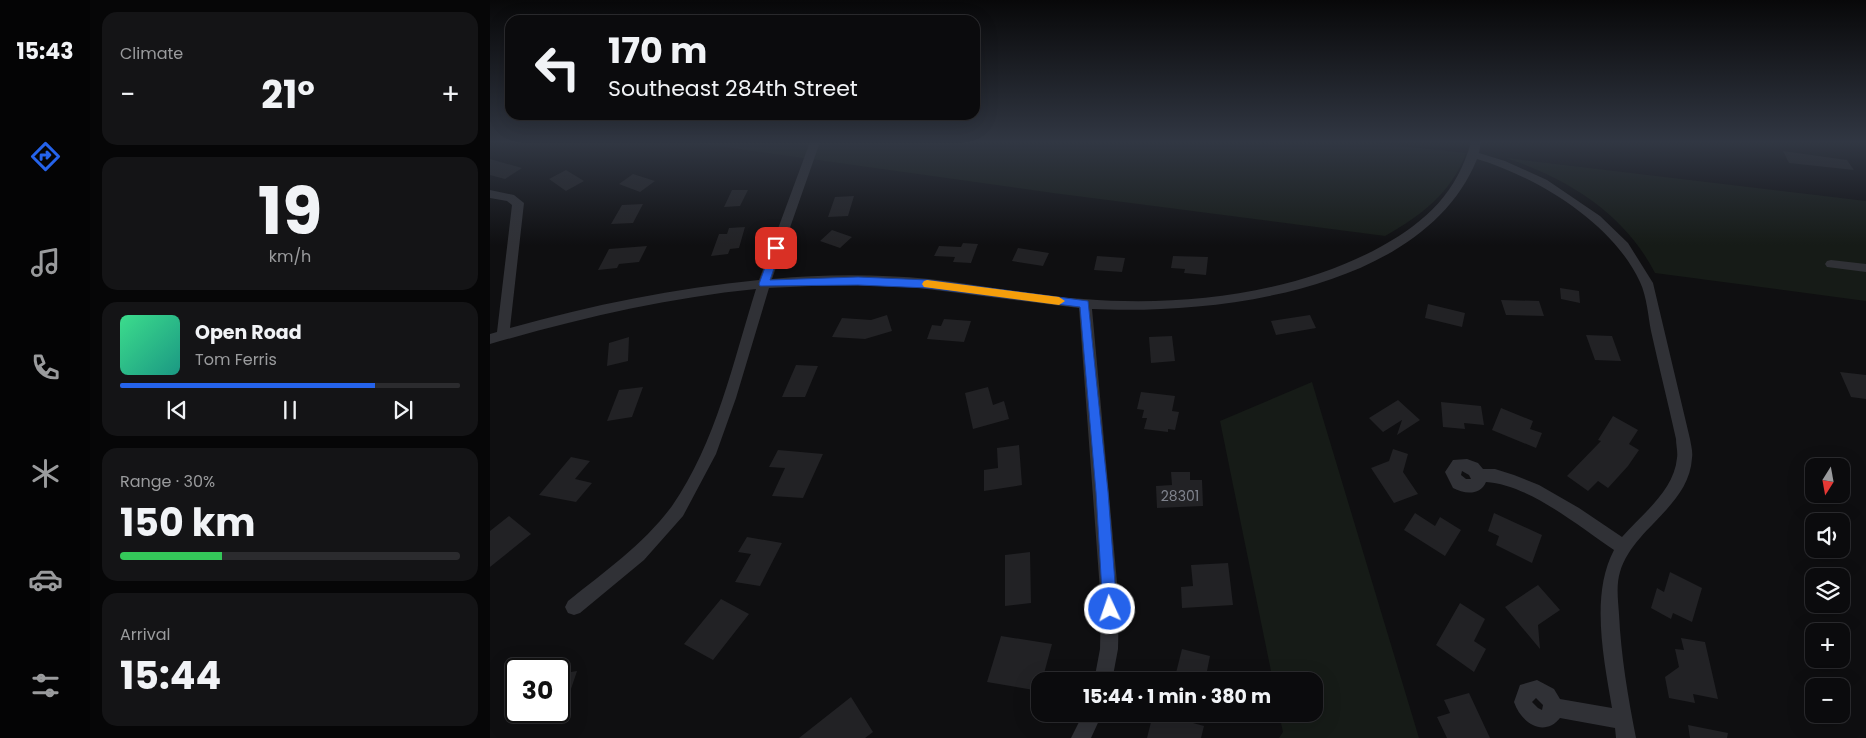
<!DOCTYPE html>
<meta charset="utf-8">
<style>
body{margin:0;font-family:Poppins,sans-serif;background:#141416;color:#f1f3f6;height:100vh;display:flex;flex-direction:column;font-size:19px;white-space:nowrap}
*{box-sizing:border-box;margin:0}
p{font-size:16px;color:#9a9b9d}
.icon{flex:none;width:28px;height:28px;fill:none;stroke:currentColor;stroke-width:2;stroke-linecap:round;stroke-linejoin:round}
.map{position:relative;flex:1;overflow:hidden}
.details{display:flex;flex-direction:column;gap:12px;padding:12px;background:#060607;width:400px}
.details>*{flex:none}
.hud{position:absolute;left:15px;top:15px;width:475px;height:105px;border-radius:15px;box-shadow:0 5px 20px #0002,0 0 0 1px #2b2b2e;background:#0b0b0d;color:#f1f3f6;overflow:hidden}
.needle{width:32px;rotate:191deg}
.buttons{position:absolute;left:1315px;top:458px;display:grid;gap:10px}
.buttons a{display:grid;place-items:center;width:45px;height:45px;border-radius:10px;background:#0b0b0d;box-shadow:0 5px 20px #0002,0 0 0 1px #2b2b2e;font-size:25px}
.speed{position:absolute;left:15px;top:658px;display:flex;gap:10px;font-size:25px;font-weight:700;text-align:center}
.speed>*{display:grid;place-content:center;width:65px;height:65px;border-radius:50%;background:#0b0b0d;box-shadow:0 5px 20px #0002,0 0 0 1px #2b2b2e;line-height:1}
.speed .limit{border:2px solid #111;border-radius:8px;background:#fff;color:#111}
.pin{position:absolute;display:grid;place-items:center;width:42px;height:42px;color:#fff;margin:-21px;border-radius:10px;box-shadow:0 2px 8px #0006}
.me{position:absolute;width:55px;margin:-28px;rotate:357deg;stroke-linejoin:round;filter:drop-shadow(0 0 4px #0008)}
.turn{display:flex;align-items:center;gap:18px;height:105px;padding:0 20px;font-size:22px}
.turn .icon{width:65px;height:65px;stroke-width:2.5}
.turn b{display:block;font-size:35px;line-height:42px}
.big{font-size:38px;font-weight:700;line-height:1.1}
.details .card{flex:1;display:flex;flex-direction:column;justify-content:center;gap:8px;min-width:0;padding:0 18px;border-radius:15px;background:#141416}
.details .dial{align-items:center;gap:0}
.dial b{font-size:65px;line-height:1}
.song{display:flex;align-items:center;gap:15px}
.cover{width:60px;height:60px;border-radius:8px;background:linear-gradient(135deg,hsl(150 70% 55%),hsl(170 70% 35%))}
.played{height:5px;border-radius:2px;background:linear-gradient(90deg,#2563eb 75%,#2b2b2e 75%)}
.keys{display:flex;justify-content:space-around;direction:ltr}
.heat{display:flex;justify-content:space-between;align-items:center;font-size:28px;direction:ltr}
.charge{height:8px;border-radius:4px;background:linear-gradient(90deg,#34c759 30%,#2b2b2e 0)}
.trip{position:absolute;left:541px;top:672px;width:292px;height:50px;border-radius:15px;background:#0b0b0d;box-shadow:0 5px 20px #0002,0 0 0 1px #2b2b2e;font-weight:700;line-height:50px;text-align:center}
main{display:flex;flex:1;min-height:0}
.menu{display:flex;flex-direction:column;width:90px;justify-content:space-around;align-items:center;background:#040405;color:#9a9b9d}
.menu .icon{width:35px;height:35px}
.menu .current{color:#2563eb}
.menu b{font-size:22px;color:#f1f3f6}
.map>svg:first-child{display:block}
</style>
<main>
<nav class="menu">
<b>15:43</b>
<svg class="icon current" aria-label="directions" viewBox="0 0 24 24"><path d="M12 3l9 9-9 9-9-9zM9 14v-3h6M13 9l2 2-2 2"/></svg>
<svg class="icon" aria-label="music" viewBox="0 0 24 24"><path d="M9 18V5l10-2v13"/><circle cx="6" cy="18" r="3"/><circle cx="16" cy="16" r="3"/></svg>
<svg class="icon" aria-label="phone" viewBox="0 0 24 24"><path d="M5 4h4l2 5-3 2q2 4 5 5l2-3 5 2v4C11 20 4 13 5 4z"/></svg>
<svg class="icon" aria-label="climate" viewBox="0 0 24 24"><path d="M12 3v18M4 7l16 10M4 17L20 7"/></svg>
<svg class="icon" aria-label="car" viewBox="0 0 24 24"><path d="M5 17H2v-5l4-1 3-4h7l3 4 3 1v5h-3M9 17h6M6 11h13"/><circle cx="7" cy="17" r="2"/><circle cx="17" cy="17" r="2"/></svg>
<svg class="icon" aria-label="filters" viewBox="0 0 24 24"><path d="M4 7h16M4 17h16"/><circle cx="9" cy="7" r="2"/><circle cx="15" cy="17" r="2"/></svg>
</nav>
<section class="details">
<div class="card"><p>Climate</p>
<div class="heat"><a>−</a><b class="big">21°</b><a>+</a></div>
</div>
<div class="card dial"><b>19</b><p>km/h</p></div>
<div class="card">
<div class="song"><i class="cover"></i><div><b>Open Road</b><p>Tom Ferris</p></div></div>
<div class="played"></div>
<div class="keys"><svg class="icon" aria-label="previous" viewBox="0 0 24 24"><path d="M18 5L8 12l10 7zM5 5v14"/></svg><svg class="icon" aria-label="pause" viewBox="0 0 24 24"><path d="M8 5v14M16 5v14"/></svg><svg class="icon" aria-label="next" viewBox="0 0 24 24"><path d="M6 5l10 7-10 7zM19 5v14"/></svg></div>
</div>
<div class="card"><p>Range · 30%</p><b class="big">150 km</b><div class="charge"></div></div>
<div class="card"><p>Arrival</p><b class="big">15:44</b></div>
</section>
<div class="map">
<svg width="1376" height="738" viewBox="0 0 1376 738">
<rect width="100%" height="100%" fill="#0f0f11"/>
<!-- green -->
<path fill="#161b17" d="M198 142H875L976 153C962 192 931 216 895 236L563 193Z
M1016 158 1376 201V301L1165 273C1134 213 1078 179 1016 158Z
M822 382 929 738H789L793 732 789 714H825V681H783L730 421Z"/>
<!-- building -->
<path fill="#222225" d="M1293 151 1357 160 1364 170 1299 163Z
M0 159 32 168 15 179 0 175Z
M76 170 94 181 76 191 59 179Z
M143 174 165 181 150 192 129 184Z
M242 190H258L250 206 234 207Z
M364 196 358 216 338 217 345 197Z
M153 204 143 223 121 224 132 205Z
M255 227 249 248 240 249 238 254 221 256 229 234H237L239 228Z
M342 230 362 237 350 248 330 241Z
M473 243 488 244 481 263 463 262 465 257 444 256 449 246 471 247Z
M157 246 149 262 129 264 127 268 108 270 119 249Z
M528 248 559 253 553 266 522 261Z
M607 256 635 258 632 272 604 270Z
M683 256 718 257 716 275 694 273 695 269 681 268Z
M1070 288 1089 291 1090 303 1071 299Z
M1011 300 1049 301 1054 316 1016 315Z
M938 304 975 313 972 327 935 318Z
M397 315 402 331 375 339 342 337 352 318 381 320Z
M820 315 826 328 786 335 781 321Z
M454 319 481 321 474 342 437 339 442 325 451 326Z
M1096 335 1122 336 1131 361 1105 360Z
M682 336 685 361 661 363 659 337Z
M139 337 138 361 117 366 119 343Z
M306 365 328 366 315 397H292Z
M1350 372 1376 375V399L1361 397Z
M153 387 142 417 117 421 129 390Z
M498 387 503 405 514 401 519 419 483 429 475 393Z
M651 392 685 396 682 411 689 412 685 430 678 429V432L654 429 657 418H652L654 410 647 409Z
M908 400 930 420 907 435 912 420 893 432 879 418Z
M951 402 991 406 994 425 974 423 975 429 953 427Z
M1011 408 1043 421 1040 429 1052 433 1046 448 1002 430Z
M1123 416 1148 430 1139 444 1149 450 1138 466 1118 488 1108 481 1098 491 1077 476 1111 441 1108 440Z
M529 445 532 485 494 491V470L508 468 507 448Z
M903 449 918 454 913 472 928 494 904 503 881 468 899 461Z
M288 450 333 454 313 498 282 496 295 468 279 467Z
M81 457 100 461 85 479 102 483 86 502 49 495Z
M681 472H700V480H712L713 506 667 508 666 486 682 485Z
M925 513 945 526 950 517 971 530 955 556 914 530Z
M1004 513 1052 535 1042 563 1006 545 1009 536 998 531Z
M19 516 41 534 0 567V531Z
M257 537 292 543 270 586 245 582 261 554 248 552Z
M540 552 541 603 515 606V555Z
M738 563 743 605 692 608 691 587 703 586 701 565Z
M1180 572 1212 588 1202 622 1183 613 1181 619 1161 608 1167 588 1174 592Z
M1048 585 1070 610 1048 625 1050 649 1015 607Z
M231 599 259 614 223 660 194 644Z
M970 603 995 619 984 641 996 649 984 672 946 645Z
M511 636 562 644 552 681H550V691L497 682Z
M1191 638 1215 642 1228 699 1203 694 1205 703 1179 698 1175 677 1189 667 1185 649 1194 650Z
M692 649 720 656 715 681H684Z
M87 671 71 719H69V674Z
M979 693 1000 738H957L947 717 960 713 954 700Z
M361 697 383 732 375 738H309Z
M663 714H670L714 726 711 738H657Z
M1198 725 1238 733 1237 738H1200Z"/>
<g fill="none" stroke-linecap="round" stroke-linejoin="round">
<!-- minor -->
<path fill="#303136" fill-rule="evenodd" d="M320 142H330L282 279C334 274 387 274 439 279 491 285 542 296 594 299 692 307 806 294 892 246 937 221 967 192 981 142H991L989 153 1015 161 1057 180 1110 216 1138 243 1163 283 1200 439C1201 445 1203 452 1202 458 1199 507 1143 528 1130 572 1126 585 1128 600 1129 614 1131 656 1138 697 1146 738H1126L1125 728 1070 718C1054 738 1031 723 1024 702L1030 685 1047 680 1064 689 1070 699 1122 708C1114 660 1100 595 1124 550 1088 526 1040 485 996 482 990 496 974 494 963 488L955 472 963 460 977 459 988 463 993 469H1005L1024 475 1049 485 1089 508 1132 537C1152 514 1184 491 1187 458 1188 452 1186 445 1186 439 1178 403 1169 367 1161 331 1158 316 1157 297 1150 282 1123 223 1047 177 987 159 934 291 725 315 602 309L629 604 628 649 622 681H604L610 649 611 604 589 308 413 286 343 285 279 288 246 398 226 454 193 516 154 560 90 613 84 615 78 613 75 607 78 601C114 572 154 544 182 506 226 443 243 362 266 289 175 298 87 319 0 344V334L7 332 22 205 17 201 0 198V190L24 195 34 203 20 328C102 305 185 288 269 280ZM972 471 979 475 981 479H976L971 475ZM1046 698 1053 705 1052 710 1048 708 1042 702Z
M1341 260 1376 264V272L1337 267 1335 264 1337 261Z
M593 714H612L601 738H581Z"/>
</g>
<!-- sky -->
<linearGradient id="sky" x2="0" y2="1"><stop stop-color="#080809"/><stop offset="0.58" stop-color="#313743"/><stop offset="1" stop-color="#313743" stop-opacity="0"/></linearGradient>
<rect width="1376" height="245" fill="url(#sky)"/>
<!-- route -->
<path fill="#2563eb" stroke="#184099" d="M286 245 291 248 280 280 368 277 438 280 598 301 618 492 627 609 625 614 620 616 615 614 613 609 606 492 590 307 438 288 368 285 270 286 269 284 282 248Z"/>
<!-- slow -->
<path fill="#f59e0b" d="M437 280 569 297 575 301 569 305 434 287 432 284 434 281Z"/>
<g text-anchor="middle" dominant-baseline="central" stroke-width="5" stroke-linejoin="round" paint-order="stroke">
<!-- number labels -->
<g font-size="14" fill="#80848e">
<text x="690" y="496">28301</text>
</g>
</g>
</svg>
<div class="buttons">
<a><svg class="needle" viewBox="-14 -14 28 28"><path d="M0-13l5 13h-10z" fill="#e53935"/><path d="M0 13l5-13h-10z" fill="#9a9b9d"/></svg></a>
<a><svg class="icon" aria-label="sound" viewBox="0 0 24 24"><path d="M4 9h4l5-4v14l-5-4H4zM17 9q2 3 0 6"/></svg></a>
<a><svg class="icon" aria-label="layers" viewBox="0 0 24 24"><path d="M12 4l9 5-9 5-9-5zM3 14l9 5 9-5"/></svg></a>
<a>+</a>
<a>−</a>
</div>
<div class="speed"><div class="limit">30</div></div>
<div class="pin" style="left:286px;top:248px;background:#d93025"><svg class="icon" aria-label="arrive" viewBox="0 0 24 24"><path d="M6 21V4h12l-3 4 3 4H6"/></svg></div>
<svg class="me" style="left:620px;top:609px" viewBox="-20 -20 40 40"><circle r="17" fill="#2563eb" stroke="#fff" stroke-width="3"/><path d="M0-11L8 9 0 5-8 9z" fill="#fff"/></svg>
<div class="trip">15:44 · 1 min · 380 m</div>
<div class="hud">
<div class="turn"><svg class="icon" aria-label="left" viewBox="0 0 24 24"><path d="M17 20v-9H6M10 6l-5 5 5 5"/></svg><div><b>170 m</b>Southeast 284th Street</div></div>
</div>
</div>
</main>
